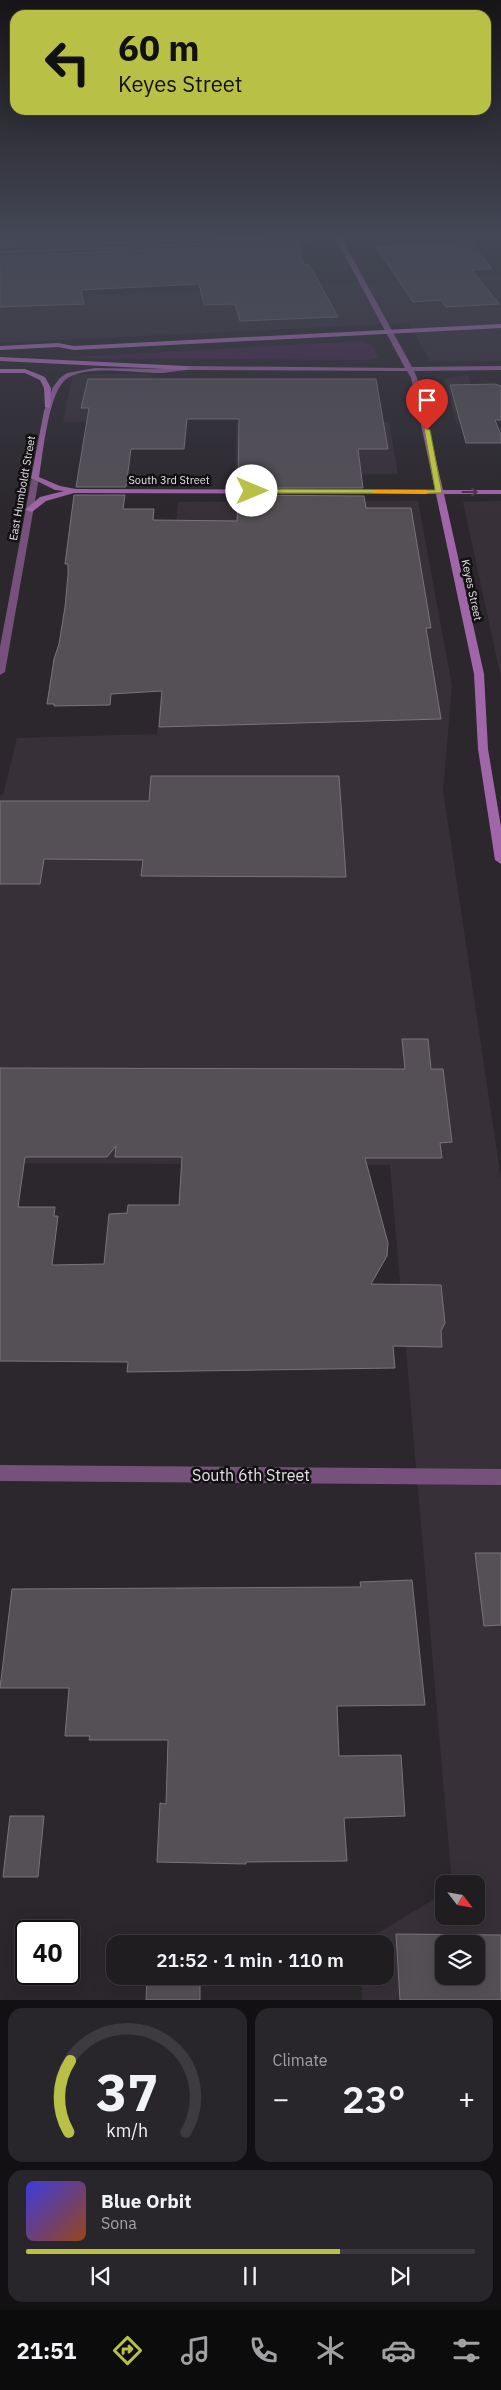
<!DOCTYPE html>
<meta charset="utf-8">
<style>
body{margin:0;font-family:"IBM Plex Sans",sans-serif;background:#28262a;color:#f1f3f6;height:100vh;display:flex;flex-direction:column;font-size:19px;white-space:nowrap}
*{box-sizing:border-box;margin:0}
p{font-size:16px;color:#a2a2a5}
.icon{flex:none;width:28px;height:28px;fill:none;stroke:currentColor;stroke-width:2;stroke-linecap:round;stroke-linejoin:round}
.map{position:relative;height:2000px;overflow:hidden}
.panel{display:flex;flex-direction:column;gap:8px;padding:8px;background:#121012;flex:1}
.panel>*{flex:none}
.hud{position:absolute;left:10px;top:10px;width:481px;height:105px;border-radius:15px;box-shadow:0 5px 20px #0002,0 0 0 1px #3d3b3f;background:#b9c046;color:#111;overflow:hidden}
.needle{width:32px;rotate:121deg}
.buttons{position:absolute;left:435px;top:1875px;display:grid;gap:10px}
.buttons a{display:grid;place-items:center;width:50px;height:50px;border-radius:10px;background:#201d21;box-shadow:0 5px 20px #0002,0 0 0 1px #3d3b3f;font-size:25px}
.speed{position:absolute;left:15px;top:1920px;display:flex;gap:10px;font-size:25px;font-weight:700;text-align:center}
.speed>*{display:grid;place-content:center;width:65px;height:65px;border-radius:50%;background:#201d21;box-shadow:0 5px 20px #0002,0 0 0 1px #3d3b3f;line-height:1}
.speed .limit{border:2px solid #111;border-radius:8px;background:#fff;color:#111}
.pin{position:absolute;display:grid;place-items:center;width:42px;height:42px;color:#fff;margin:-51px -21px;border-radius:50% 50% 50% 0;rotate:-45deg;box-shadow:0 0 5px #0007}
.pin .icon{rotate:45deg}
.me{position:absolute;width:55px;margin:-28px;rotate:90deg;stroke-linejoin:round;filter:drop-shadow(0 0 4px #0008)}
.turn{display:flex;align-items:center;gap:18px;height:105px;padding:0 25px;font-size:22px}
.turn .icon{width:65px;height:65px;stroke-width:2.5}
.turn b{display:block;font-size:35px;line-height:42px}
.big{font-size:38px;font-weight:600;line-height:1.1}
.panel .tile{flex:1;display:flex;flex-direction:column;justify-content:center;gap:8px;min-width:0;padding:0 18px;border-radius:15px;background:#28262a}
.panel .dial{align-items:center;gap:0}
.dial svg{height:130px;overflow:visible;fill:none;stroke:#3d3b3f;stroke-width:7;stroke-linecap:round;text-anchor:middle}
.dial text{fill:#f1f3f6;stroke:none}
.song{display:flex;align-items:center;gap:15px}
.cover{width:60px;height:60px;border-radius:8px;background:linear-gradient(135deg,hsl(240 70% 55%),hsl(20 70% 35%))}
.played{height:5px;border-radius:2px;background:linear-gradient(90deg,#b9c046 70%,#3d3b3f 70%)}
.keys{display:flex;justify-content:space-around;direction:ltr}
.heat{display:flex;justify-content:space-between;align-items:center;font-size:28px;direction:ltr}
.panel .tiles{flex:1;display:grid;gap:8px;grid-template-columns:1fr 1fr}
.tile:last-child{grid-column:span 2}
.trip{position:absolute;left:106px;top:1935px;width:288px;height:50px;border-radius:15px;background:#201d21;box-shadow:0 5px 20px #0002,0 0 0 1px #3d3b3f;font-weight:600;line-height:50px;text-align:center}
.dock{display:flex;height:80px;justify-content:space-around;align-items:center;background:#0d0c0d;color:#a2a2a5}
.dock .icon{width:35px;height:35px}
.dock .active{color:#b9c046}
.dock b{font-size:22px;color:#f1f3f6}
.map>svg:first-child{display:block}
</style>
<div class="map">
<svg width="501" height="2000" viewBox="0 0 501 2000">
<rect width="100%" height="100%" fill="#2b272c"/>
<!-- built -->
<path fill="#383039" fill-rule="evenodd" d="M501 275V361H430L409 323 0 343V300Z
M73 374H153L147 421 63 422Z
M468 375 482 424H457L444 379Z
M389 422 398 474 235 476 236 423Z
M418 501 452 686 443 790 501 1179V2000H362L361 1976H385V1944H360L444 1893V1916H476V1884H452L390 1165 0 1163V795H3L17 738 157 734 178 502ZM444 1944H476V1976H444Z
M501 501V678L463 502Z"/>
<!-- green -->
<path fill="#46264b" d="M360 341 372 345 378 358 368 360 59 358Z"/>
<!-- building -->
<path fill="#555056" stroke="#7a747a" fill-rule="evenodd" d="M0 234H294L295 237 0 248Z
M471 242 492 269 472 270 499 304 446 307 441 300 413 302 376 247Z
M297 243 304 265 308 264 314 273 338 317 240 321 235 304 204 305 199 284 81 290 84 304 0 307V256Z
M88 379H376L388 449H358L363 488H238L239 419H187L184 449H131L126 487H76L89 408H81Z
M495 384 501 386V420H495L501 435V443H466L450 385Z
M74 495H125L123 509H154L153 520 237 521 238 495 364 496 366 508H411L431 628H426L441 719 159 727 162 691 111 694 110 705 54 706V704H47L54 659 59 644 65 607 68 575V564H65Z
M151 776H339L346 877 141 876 143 860 44 859 40 884H0V801H149Z
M402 1039H428L431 1069H443L452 1142 440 1143 442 1158H365L388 1243 387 1256 371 1284 441 1285 445 1323 441 1331 442 1347 393 1346 395 1368 127 1372 128 1362 0 1361V1068L405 1069ZM116 1146 115 1157H182L179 1205H128L127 1213 109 1214 104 1264 52 1265 58 1216H54L55 1207H18L25 1157H107Z
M475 1553H501V1625L484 1626Z
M412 1580 425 1705 337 1706 339 1756 401 1755 405 1816 344 1818 347 1861 246 1862V1864L157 1862 160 1803 166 1804 168 1740H89L90 1736H65L69 1688H0L12 1589 361 1587 360 1582Z
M10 1816H44L38 1877H3Z
M396 1934 501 1935V2000H400ZM444 1944H476V1976H444Z
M147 1976H200V2000H146Z"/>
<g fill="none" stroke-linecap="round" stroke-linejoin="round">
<!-- street -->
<path fill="#76517b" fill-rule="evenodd" d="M432 234H477L0 254V250Z
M32 476 39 478 5 672 0 675V647Z
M0 1465 501 1469V1485L0 1481Z"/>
<!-- secondary -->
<path fill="#a166a9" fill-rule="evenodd" d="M337 234H343L342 239 412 367 501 366V370L414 371 417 378 443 490H501V494H444L484 674 488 749 501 827V864L495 860 478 749 474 674 436 494 74 493 46 501 32 512 25 510 40 497 64 491 55 490 31 478 44 411 53 387 60 378 67 373 95 368 163 369 186 366 405 368 336 239ZM186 370 407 371 411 378 435 490 76 489 60 486 39 477C43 454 48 397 64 381 83 363 138 374 163 373 171 372 178 371 186 370Z"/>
<!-- primary -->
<path fill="#c275cd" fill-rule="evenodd" d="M501 324V328L74 350 58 347 0 350V346L58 343 74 346Z
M0 357 186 366 189 368 186 370 0 361Z
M0 369H25L45 377 51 388 50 408 45 407 44 388 40 380 25 373H0Z"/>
</g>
<!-- one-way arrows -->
<defs><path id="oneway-shaft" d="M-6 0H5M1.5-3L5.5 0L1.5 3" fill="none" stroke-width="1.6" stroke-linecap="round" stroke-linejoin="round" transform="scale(1.25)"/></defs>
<use stroke="#4c334f" href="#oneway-shaft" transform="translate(470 492)"/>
<!-- sky -->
<linearGradient id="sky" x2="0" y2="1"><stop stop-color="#181518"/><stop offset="0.46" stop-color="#444756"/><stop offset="1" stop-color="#444756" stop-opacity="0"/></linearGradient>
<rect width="501" height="514" fill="url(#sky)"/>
<!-- route -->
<path fill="#b9c046" stroke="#787d2e" d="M424 428 430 430 442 493H252L248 491 252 489 435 490Z"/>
<!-- slow -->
<path fill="#f59e0b" d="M376 490H426L430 492 426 494 373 493 372 492Z"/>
<g text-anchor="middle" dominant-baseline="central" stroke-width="5" stroke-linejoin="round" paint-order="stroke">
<!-- far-street labels -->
<g font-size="11" fill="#e4e1e4" stroke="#131113">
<text x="169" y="480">South 3rd Street</text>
<text transform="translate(22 488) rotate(-80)">East Humboldt Street</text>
<text transform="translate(472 590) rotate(78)">Keyes Street</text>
</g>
<!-- near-street labels -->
<g font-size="16" fill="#e4e1e4" stroke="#131113">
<text x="251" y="1475">South 6th Street</text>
</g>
</g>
</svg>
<div class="buttons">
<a><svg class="needle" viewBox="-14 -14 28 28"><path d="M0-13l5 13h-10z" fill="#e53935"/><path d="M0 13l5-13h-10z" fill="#a2a2a5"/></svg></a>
<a><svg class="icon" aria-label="layers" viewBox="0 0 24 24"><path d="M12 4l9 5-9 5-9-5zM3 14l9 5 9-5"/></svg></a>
</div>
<div class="speed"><div class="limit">40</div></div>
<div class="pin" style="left:427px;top:430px;background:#d93025"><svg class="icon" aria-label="arrive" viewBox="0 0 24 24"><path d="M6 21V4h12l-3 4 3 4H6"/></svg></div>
<svg class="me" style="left:252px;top:491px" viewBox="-20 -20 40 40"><circle r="19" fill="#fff"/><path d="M0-13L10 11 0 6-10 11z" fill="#b9c046"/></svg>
<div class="trip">21:52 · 1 min · 110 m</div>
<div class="hud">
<div class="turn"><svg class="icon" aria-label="left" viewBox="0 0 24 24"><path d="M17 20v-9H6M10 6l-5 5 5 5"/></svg><div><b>60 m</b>Keyes Street</div></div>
</div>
</div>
<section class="panel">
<div class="tiles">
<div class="tile dial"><svg viewBox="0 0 100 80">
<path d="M14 69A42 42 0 1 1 86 69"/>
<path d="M14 69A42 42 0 0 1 15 25" stroke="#b9c046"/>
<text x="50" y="56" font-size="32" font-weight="700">37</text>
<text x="50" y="72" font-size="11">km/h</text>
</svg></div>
<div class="tile"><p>Climate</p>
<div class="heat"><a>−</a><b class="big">23°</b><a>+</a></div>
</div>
<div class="tile">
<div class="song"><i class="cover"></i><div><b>Blue Orbit</b><p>Sona</p></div></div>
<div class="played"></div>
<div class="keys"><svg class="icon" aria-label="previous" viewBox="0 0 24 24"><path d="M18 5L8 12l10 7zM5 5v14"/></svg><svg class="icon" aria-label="pause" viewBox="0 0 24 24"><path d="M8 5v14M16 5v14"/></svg><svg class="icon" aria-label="next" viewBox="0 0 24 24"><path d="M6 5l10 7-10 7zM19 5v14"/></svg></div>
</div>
</div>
</section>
<nav class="dock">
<b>21:51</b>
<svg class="icon active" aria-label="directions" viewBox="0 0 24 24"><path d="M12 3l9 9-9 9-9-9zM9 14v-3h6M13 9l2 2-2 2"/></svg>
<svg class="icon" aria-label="music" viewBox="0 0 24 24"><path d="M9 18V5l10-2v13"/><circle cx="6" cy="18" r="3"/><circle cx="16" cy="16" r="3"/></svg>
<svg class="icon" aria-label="phone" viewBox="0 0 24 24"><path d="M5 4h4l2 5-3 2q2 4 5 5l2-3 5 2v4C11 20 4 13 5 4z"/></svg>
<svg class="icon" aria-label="climate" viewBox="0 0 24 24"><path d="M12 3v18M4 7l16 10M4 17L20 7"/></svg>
<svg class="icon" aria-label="car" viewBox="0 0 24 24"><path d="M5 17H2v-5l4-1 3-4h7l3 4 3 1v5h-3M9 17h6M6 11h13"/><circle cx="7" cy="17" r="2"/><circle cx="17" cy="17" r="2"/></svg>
<svg class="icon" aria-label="filters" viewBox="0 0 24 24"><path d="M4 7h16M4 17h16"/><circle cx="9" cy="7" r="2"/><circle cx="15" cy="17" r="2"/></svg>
</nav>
